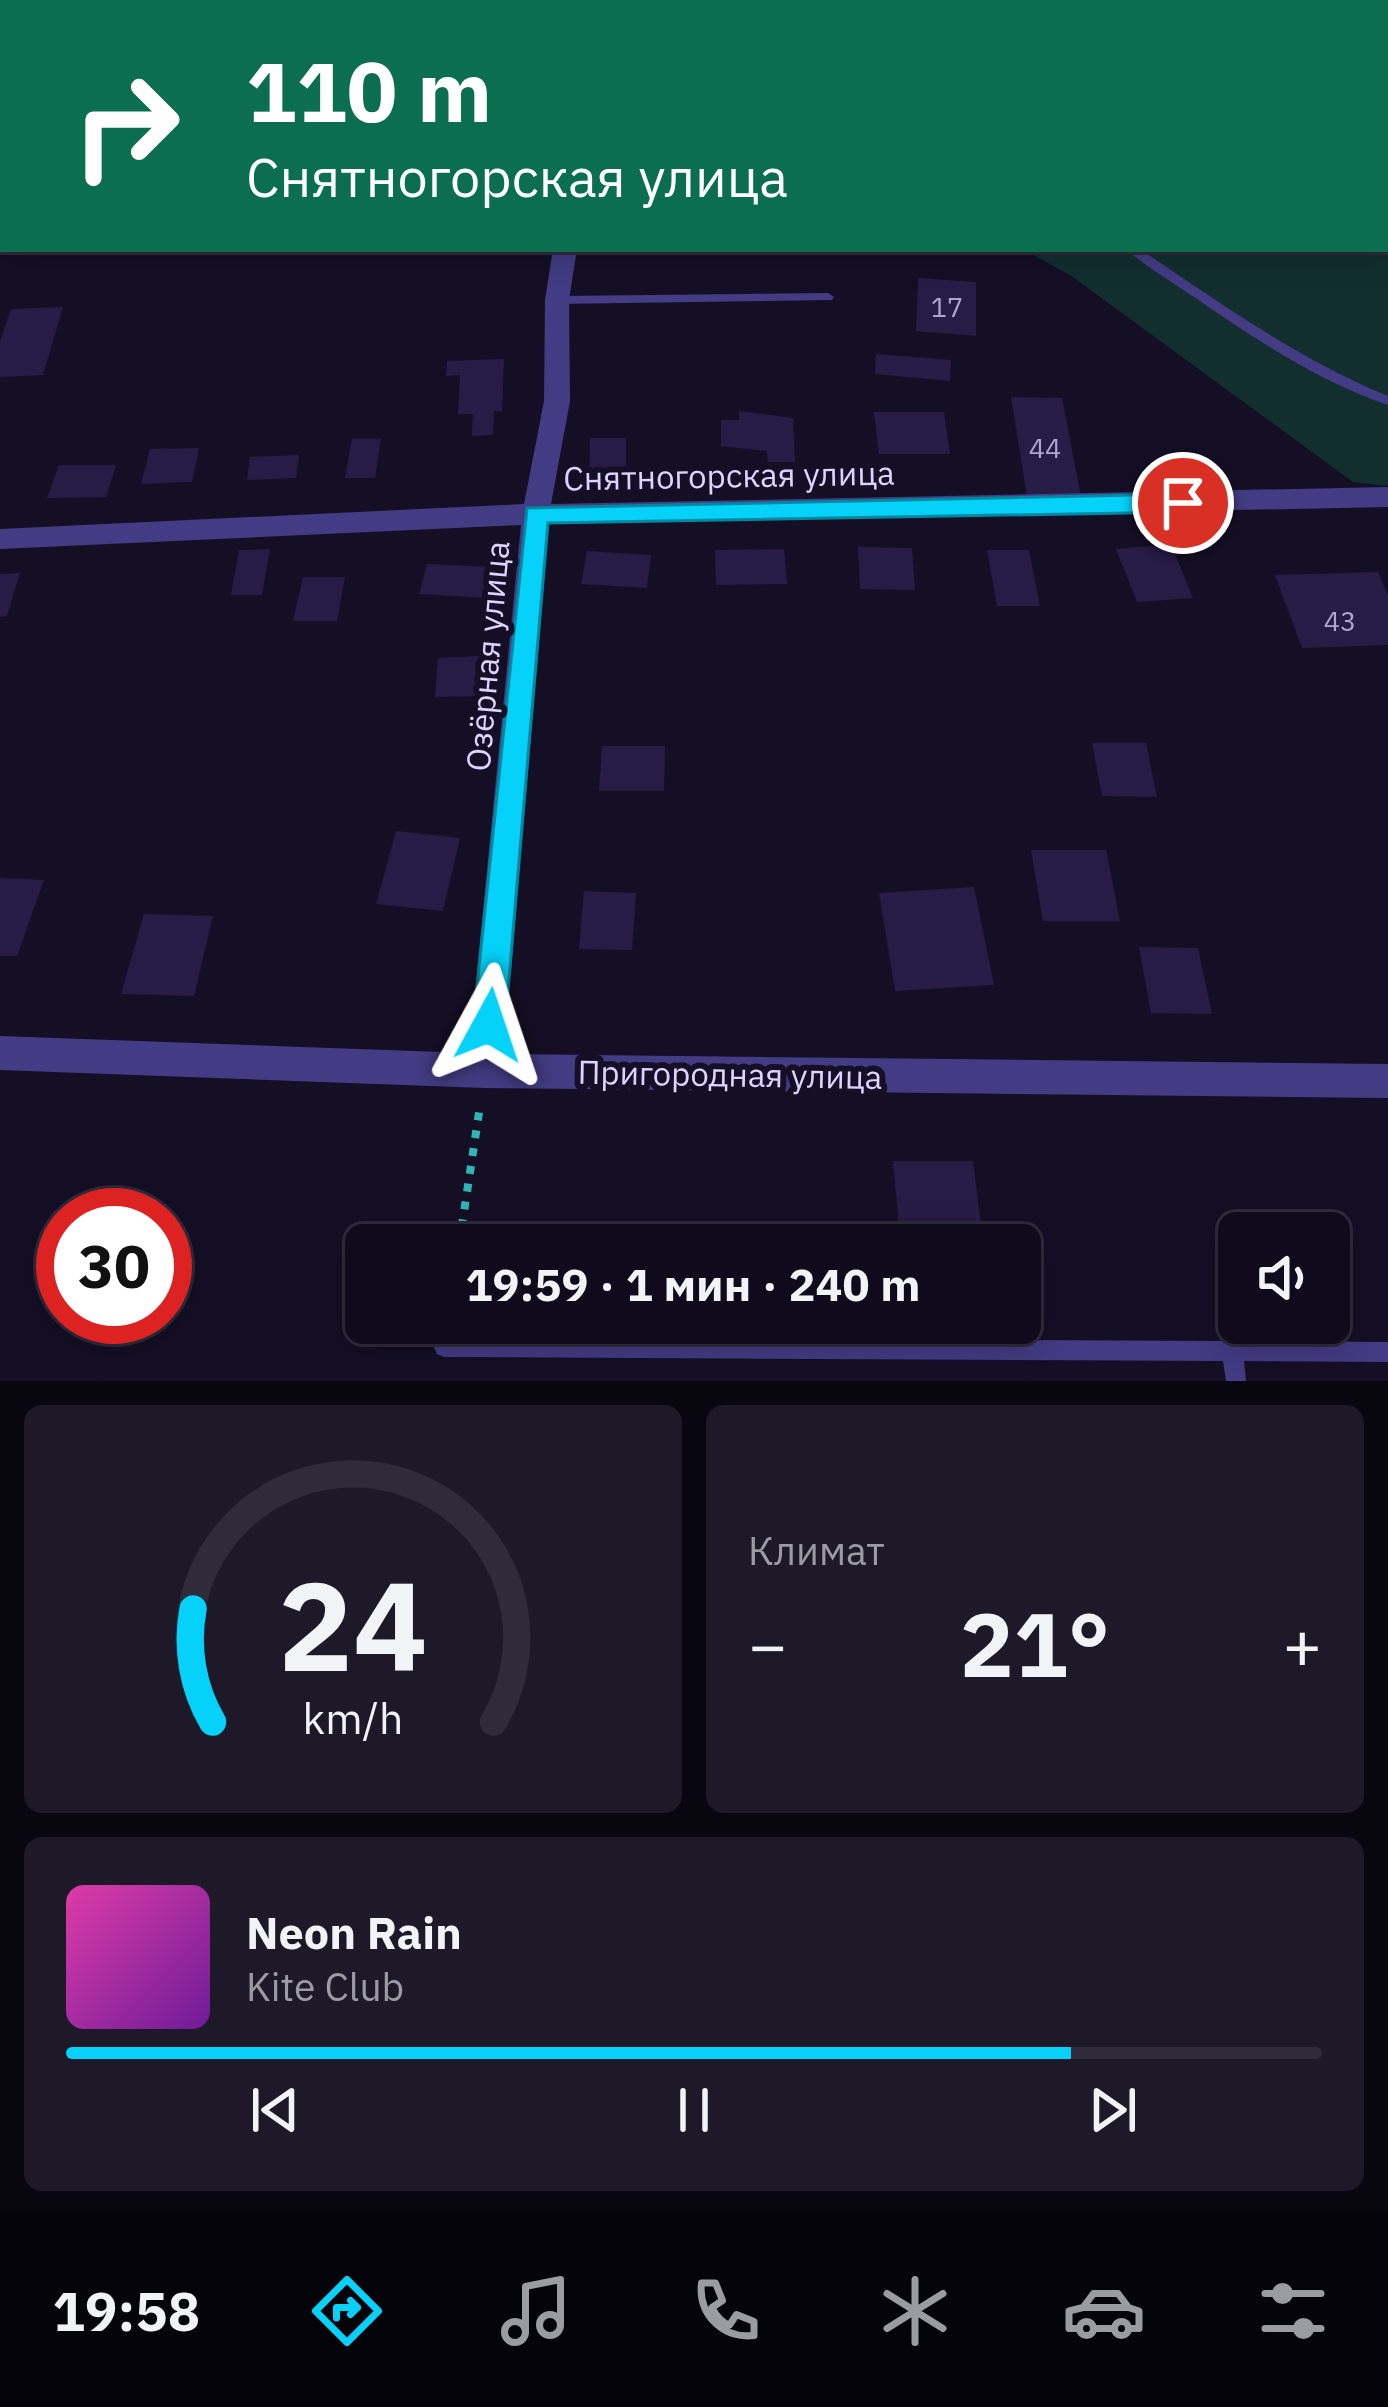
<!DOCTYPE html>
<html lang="ru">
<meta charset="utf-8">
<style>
body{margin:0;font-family:"IBM Plex Sans",sans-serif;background:#1d1929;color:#f1f3f6;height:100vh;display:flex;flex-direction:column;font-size:45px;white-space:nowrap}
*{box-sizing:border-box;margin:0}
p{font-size:39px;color:#9b9ba3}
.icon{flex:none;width:66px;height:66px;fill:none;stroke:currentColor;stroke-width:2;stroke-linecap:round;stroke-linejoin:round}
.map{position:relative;height:1381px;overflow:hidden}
.details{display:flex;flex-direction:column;gap:24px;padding:24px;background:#08060f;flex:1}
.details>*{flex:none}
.hud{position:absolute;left:0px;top:0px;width:1389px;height:252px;box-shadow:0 6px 30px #0003,0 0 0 3px #2f2b3b;background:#0b6e4f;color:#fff;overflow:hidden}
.tools{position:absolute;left:1218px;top:1212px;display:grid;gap:24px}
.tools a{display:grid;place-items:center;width:132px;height:132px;border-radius:18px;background:#0f0b1c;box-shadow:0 6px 30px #0003,0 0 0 3px #2f2b3b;font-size:60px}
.speed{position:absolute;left:36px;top:1188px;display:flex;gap:24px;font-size:60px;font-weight:700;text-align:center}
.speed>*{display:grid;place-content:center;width:156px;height:156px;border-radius:50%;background:#0f0b1c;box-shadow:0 6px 30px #0003,0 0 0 3px #2f2b3b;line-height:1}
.speed .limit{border:18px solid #d22;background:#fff;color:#111}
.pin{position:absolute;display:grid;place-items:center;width:102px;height:102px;color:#fff;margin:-51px;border:6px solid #fff;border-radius:50%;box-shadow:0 3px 12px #0007}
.me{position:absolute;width:132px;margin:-66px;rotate:5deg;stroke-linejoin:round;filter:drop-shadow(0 0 9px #0008)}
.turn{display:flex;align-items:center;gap:42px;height:252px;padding:0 48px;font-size:54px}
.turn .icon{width:156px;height:156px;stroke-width:2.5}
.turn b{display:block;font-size:84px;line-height:102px}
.big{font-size:90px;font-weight:700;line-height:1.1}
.details .tile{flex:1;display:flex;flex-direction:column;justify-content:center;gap:18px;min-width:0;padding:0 42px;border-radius:18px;background:#1d1929}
.details .dial{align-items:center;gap:0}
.dial svg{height:312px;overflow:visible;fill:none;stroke:#2f2b3b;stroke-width:7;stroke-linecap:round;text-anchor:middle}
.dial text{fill:#f1f3f6;stroke:none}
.song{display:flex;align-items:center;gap:36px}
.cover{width:144px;height:144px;border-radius:18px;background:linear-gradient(135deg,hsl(320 70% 55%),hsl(280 70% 35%))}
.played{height:12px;border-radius:6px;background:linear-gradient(90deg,#05d1f9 80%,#2f2b3b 80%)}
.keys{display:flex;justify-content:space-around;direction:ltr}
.heat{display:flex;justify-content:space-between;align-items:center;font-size:66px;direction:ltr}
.details .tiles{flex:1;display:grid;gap:24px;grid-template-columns:1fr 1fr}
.tile:last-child{grid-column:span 2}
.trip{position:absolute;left:345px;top:1224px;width:696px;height:120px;border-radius:18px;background:#0f0b1c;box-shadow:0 6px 30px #0003,0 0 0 3px #2f2b3b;font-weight:700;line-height:120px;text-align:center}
.tabs{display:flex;height:192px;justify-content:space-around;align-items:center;background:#06040b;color:#9b9ba3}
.tabs .icon{width:84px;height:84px}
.tabs .active{color:#05d1f9}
.tabs b{font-size:54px;color:#f1f3f6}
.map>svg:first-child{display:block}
</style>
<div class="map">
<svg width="1388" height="1381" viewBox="0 0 1388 1381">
<rect width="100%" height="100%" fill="#140f25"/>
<!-- green -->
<path fill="#122e2f" d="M732 0H1306L1315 3H732Z
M1386 27 1388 28V486L1353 482 1070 275 1022 249H1386Z"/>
<!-- building -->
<path fill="#271c46" d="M918 278 976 282V336L916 331Z
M63 307 43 375 0 377V341L11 309Z
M876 354 951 360 950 381 875 374Z
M504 359 502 411H494L493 435 472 436 473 414H458L460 375 446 376 447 361Z
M1011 397 1062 398 1081 497H1027Z
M739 411 793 418 795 462H768L767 451 721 446V420H739Z
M874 412H944L950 454H879Z
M590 438H626V486H589Z
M352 439H381L375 478H345Z
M199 448 192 482 141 484 150 449Z
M299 455 296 478 247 480 250 457Z
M59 465H116L106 497 47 498Z
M1171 544 1193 598 1137 602 1116 549Z
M858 547 912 548 915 590 860 589Z
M270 549 262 595H231L239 550Z
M784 549 787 584 716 585 715 550Z
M987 550H1029L1040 606H997Z
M587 551 651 555 647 588 581 584Z
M427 564 492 567 486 598 419 594Z
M1378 572 1388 595V645L1302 648 1275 575Z
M20 573 7 616 0 617V574Z
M303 577H345L337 621H293Z
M481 656 480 696 435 697 438 658Z
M1092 743H1146L1157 797 1102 796Z
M602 746H665L664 791H599Z
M396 831 460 838 443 911 376 904Z
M1031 850H1106L1120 921H1043Z
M0 878 44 880 17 956H0Z
M974 887 994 985 895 991 879 893Z
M584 891 636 893 632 950 579 949Z
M144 914 213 916 194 996 121 994Z
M1139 947 1198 948 1212 1014 1151 1013Z
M893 1161H973L981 1225 899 1226Z"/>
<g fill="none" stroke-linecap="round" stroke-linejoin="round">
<!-- path -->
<path stroke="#32b4b5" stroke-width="8" stroke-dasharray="8 10" stroke-linecap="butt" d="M459 1245 480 1106"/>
<!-- lane -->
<path fill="#433b83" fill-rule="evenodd" d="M0 213H3V219H0Z
M1126 249H1140C1220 303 1298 359 1388 396V405C1318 381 1255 339 1194 297 1172 282 1146 267 1126 249Z
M828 293 834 297 832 300 557 304 551 300 557 296Z
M444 1337 1227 1341 1232 1339 1237 1341 1388 1342V1362L1244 1361 1246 1381H1226L1223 1361 444 1357 437 1354 434 1347 437 1340Z"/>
<!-- street -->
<path fill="#433b83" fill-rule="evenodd" d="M593 0H613V3H593Z
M553 249H577L569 300 570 401 551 504 1388 487V507L549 524 504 1054 1388 1064V1098L485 1088 0 1070V1036L469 1053 521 525 0 549V529L524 504 544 401 545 300Z"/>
</g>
<!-- route -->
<path fill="#05d1f9" stroke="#0388a2" stroke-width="3" d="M1183 494 1195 503 1183 512 548 523 505 1025 501 1035 489 1040 478 1035 473 1025 527 508Z"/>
<g text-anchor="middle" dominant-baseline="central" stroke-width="12" stroke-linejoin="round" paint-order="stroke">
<!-- number labels -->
<g font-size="27" fill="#afa6d0">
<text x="947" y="306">17</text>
<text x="1045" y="447">44</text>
<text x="1340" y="620">43</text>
</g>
<!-- street labels -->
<g font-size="33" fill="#dcd4fe" stroke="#140f25">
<text transform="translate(729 475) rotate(-1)">Снятногорская улица</text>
<text transform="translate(487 656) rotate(-85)">Озёрная улица</text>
<text transform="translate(730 1074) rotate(1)">Пригородная улица</text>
</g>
</g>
</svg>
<div class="tools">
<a><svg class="icon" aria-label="sound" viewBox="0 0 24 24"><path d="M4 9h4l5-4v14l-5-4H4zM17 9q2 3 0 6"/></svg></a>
</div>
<div class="speed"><div class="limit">30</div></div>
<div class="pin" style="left:1183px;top:503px;background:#d93025"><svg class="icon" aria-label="arrive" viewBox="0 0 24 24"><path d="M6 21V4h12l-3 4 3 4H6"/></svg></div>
<svg class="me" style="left:489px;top:1025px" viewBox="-20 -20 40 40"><path d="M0-17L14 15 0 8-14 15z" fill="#05d1f9" stroke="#fff" stroke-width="4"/></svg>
<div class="trip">19:59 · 1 мин · 240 m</div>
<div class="hud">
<div class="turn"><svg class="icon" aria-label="right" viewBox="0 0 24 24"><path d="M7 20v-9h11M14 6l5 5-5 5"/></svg><div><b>110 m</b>Снятногорская улица</div></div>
</div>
</div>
<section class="details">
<div class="tiles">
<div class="tile dial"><svg viewBox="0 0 100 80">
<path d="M14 69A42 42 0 1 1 86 69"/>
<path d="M14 69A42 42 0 0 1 9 40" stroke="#05d1f9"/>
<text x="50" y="56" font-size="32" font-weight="700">24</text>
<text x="50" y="72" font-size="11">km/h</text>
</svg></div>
<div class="tile"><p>Климат</p>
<div class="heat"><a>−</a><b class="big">21°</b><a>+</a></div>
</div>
<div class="tile">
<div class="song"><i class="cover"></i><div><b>Neon Rain</b><p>Kite Club</p></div></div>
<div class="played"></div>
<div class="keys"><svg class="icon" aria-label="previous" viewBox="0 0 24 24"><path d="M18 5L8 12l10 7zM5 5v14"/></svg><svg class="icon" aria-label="pause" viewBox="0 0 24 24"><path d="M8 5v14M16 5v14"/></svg><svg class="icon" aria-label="next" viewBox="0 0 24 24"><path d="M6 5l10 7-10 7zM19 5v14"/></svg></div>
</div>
</div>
</section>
<nav class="tabs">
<b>19:58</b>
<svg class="icon active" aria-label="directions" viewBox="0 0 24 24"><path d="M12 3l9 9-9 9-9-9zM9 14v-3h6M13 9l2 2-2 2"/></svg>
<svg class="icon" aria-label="music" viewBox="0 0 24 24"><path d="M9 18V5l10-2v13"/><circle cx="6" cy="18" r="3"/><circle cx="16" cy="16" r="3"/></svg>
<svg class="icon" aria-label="phone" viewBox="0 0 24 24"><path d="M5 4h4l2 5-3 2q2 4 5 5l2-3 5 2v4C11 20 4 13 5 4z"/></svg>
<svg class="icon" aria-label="climate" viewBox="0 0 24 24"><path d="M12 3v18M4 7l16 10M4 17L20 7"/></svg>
<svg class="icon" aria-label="car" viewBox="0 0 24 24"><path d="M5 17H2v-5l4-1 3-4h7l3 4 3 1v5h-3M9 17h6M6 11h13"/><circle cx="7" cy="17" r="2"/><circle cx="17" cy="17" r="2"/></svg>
<svg class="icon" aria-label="filters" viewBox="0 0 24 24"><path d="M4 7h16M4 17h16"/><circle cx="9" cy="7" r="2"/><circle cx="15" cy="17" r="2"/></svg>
</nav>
